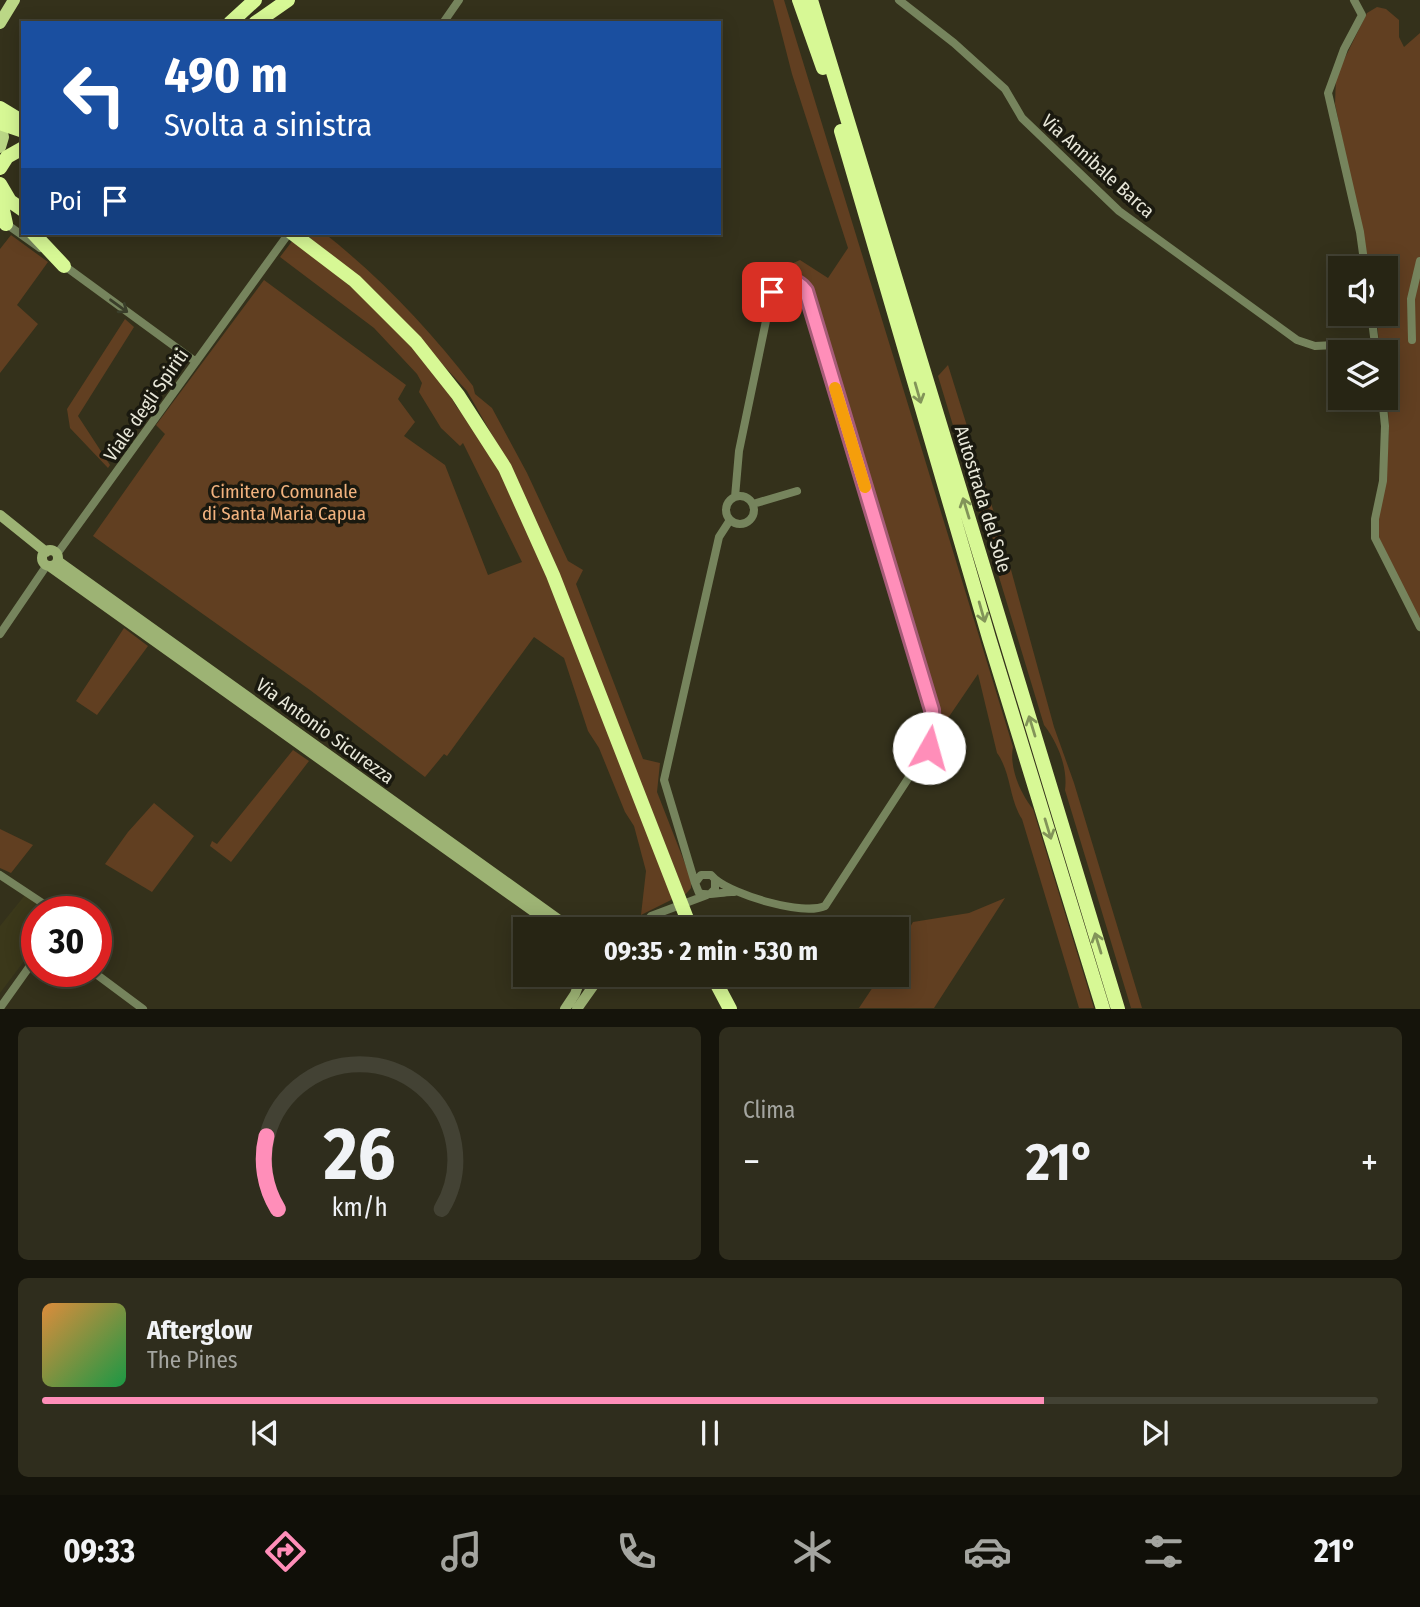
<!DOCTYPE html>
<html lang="it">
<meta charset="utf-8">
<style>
body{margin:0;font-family:"Fira Sans Condensed",sans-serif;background:#2f2d1d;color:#f1f3f6;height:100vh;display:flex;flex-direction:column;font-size:26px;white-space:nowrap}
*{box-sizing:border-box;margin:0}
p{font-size:23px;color:#a4a5a0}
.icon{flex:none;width:38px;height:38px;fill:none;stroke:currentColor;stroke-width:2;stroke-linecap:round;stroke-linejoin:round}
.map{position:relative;height:1009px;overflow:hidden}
.details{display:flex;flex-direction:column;gap:18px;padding:18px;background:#15140b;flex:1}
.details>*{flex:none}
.hud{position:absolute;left:21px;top:21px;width:700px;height:214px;border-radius:0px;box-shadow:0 4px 18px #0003,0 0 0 2px #434234;background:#1a4fa0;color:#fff;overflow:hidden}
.tools{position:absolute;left:1328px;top:256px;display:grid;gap:14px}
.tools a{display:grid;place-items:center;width:70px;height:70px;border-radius:0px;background:#272514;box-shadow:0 4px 18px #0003,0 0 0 2px #434234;font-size:35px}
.speed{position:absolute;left:21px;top:896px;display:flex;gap:14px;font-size:35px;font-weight:700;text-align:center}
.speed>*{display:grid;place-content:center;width:91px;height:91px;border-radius:50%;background:#272514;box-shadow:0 4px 18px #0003,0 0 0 2px #434234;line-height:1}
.speed .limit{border:10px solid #d22;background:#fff;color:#111}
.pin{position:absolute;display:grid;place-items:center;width:60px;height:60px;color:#fff;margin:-30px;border-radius:14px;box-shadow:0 4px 10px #0006}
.me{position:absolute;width:77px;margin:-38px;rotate:7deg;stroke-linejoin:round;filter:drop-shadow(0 0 5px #0008)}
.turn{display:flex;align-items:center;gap:24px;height:147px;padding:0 28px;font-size:32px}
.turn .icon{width:91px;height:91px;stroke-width:2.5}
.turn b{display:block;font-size:49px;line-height:60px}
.then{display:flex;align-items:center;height:66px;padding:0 28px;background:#0003;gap:14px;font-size:26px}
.big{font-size:52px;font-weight:700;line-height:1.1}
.details .tile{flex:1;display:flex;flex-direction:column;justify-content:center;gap:10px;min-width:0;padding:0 24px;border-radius:10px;background:#2f2d1d}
.details .dial{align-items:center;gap:0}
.dial svg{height:182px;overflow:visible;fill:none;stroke:#434234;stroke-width:7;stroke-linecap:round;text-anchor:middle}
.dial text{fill:#f1f3f6;stroke:none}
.song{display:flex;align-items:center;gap:21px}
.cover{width:84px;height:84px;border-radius:10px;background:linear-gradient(135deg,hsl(30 70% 55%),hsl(140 70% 35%))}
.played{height:7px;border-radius:4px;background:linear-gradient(90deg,#ff8eb9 75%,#434234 75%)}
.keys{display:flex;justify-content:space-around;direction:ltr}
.heat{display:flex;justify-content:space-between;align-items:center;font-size:38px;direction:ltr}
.details .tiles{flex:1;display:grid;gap:18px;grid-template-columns:1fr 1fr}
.tile:last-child{grid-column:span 2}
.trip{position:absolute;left:513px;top:917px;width:396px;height:70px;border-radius:0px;background:#272514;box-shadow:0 4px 18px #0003,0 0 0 2px #434234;font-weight:700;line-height:70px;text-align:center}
.dock{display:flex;height:112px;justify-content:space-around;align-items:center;background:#100f08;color:#a4a5a0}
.dock .icon{width:49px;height:49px}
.dock .active{color:#ff8eb9}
.dock b{font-size:32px;color:#f1f3f6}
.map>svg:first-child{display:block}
</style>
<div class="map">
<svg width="1420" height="1009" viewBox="0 0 1420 1009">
<rect width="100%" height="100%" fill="#34311b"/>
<!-- built -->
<path fill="#3b381a" d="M25 895 47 912H37V944L0 993V926Z"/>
<!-- green -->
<path fill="#613f21" d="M773 0H784L1013 747C1009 767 1020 793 1033 809L1094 1008H1079L1022 819C1009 799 1011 772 997 753L978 674 944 724 815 292 803 276 783 273 787 266 800 260 828 278 848 248 792 74Z
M1377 7 1386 9 1399 20V37L1404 47 1420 33V621C1408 597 1377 553 1377 528 1376 506 1385 481 1387 459 1391 424 1386 387 1386 352H1380L1376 313H1386V268H1369L1335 104 1336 76 1367 13Z
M304 233H324C381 278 429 329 473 386L475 394 492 408 527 473 568 561 583 570 576 584 643 759 660 763 657 792 691 879V888L685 895 552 556 508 463 467 391 374 290Z
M11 235 48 262 17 305 38 324 0 373V249Z
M293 240 376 307 442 380 456 406 476 430 522 513 673 899 641 915 646 871 634 826 625 812 599 748 588 731 564 658 534 637 447 756 444 754 425 777 310 690 93 536 165 434 156 425 264 280 406 385 398 399 415 422 404 436 445 465 488 575 522 562 463 443 460 446 441 428 419 392 422 383 417 374 374 328 280 257Z
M125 319 134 327 78 416 110 465 108 468 70 428 67 409Z
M948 365 1005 548 1054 727 1074 783 1142 1008H1131L1065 790C1068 768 1058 743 1044 725L938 376Z
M124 628 148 646 97 715 76 701Z
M293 750 309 761 231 862 210 846 212 841 217 844Z
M154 803 194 836 152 892 105 864 128 832Z
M0 829 33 845 11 873 0 868Z
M1005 898 934 1008H859L881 975H896V952L913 922 969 913Z"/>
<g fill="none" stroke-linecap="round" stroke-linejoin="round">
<!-- street -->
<path stroke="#76845d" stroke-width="8" d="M899 0 954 43 1005 89 1022 118 1119 211 1297 340 1315 346 1375 343
M1354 0 1362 15 1344 49 1328 93 1360 232 1365 268
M443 23 459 0
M5 223 40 248
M62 264 196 362
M1371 313 1376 352
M1412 340 1411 299 1420 261
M1382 397 1385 426 1383 481 1375 519V538L1420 627
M726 510a14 14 0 1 1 28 0a14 14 0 1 1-28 0Z
M753 504 797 491
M57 554 289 233
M0 634 47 565
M0 875 56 912
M715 879C734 895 803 916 825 906L928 748 933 731 932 710 808 297C802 278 783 275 772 292L739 451 735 497
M695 883 664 780 719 537 730 520
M710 894 715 889V879L711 875H701L695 883 699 893C710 897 723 891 734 892
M640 929 651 916 707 895
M92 971 143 1009
M0 1008 37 956"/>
<!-- secondary -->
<path stroke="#9db374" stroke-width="10" d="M0 515 46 552
M42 558a8 8 0 1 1 16 0a8 8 0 1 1-16 0Z
M58 561 572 929
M49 566 558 929
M565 1009 575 994 582 975
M577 1009 601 975"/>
<!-- primary -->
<path stroke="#bbd786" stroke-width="12" d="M0 23 14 0
M0 124 3 137 0 147"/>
<!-- highway -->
<path stroke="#d7f895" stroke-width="14" d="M799 0 823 68
M811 0 1118 1009
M230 23 255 0
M255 23 288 0
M0 108 23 122
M0 123 23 131
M841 131 989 638 1103 1009
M0 168 7 157 23 148
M0 184 10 201 23 210
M1 201 6 224
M33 233 64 266
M292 233 355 281 416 342 458 395 505 468 553 575 691 929
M712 975 730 1009"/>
</g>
<!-- one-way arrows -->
<defs><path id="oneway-shaft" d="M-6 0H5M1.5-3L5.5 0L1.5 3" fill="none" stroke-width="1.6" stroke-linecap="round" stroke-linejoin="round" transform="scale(1.75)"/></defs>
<use stroke="#3a3e2a" href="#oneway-shaft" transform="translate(119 306) rotate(36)"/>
<g stroke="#829459">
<use href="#oneway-shaft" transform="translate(918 393) rotate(74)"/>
<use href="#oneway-shaft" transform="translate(966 508) rotate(-107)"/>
<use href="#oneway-shaft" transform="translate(982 612) rotate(74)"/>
<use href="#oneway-shaft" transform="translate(1032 726) rotate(-107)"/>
<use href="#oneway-shaft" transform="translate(1048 829) rotate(73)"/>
<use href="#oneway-shaft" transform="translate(1098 943) rotate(-107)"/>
</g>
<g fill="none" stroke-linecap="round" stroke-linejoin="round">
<defs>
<path id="route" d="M772 292C781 278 796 277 806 291L932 710 933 731 929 748"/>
</defs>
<!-- route casing -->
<use href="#route" stroke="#a65c78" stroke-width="18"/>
<!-- route -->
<use href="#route" stroke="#ff8eb9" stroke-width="12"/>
<!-- slow -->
<path stroke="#f59e0b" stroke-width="12" d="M835 388 865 487"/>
</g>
<g text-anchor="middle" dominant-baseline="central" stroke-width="7" stroke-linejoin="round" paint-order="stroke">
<!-- street labels -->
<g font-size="19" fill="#e8e7d9" stroke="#1a190f">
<text transform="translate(1098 166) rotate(42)">Via Annibale Barca</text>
<text transform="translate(146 405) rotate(-55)">Viale degli Spiriti</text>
<text transform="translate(983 499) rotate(73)">Autostrada del Sole</text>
<text transform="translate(325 731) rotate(36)">Via Antonio Sicurezza</text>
</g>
<!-- park labels -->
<g font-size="19" fill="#f1b27e" stroke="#1a190f">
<text x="284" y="491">Cimitero Comunale<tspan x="284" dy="22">di Santa Maria Capua</tspan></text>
</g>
</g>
</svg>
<div class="tools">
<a><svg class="icon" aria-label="sound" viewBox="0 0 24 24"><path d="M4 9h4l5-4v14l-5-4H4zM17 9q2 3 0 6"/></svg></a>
<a><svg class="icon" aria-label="layers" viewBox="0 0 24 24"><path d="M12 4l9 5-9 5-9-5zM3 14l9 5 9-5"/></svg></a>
</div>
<div class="speed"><div class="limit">30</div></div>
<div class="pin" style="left:772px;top:292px;background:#d93025"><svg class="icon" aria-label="arrive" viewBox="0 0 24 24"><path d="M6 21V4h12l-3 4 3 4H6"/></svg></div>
<svg class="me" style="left:929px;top:748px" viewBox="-20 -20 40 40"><circle r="19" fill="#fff"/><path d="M0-13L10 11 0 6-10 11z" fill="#ff8eb9"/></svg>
<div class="trip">09:35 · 2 min · 530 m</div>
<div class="hud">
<div class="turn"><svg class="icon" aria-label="left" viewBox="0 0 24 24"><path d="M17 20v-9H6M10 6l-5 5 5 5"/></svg><div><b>490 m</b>Svolta a sinistra</div></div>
<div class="then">Poi<svg class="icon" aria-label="arrive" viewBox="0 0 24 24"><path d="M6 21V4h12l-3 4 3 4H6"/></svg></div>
</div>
</div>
<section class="details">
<div class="tiles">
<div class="tile dial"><svg viewBox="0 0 100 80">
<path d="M14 69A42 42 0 1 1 86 69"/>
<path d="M14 69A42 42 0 0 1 9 37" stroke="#ff8eb9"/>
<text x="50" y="56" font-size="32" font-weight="700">26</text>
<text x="50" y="72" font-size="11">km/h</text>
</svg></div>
<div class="tile"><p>Clima</p>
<div class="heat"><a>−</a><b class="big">21°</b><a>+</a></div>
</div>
<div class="tile">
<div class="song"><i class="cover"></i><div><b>Afterglow</b><p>The Pines</p></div></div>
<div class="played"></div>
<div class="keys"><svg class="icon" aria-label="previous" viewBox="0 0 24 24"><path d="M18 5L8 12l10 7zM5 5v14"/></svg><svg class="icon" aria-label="pause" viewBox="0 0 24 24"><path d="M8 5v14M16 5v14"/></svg><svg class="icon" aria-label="next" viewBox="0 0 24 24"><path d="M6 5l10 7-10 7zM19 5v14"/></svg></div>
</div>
</div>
</section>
<nav class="dock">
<b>09:33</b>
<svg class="icon active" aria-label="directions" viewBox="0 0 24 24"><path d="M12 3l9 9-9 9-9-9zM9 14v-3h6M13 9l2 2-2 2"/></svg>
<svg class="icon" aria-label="music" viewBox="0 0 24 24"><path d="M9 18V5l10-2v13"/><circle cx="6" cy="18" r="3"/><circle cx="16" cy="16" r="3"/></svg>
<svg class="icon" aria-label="phone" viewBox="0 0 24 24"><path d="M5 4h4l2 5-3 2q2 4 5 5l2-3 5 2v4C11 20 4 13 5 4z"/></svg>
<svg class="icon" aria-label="climate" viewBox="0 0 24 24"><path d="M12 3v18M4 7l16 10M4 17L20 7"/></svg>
<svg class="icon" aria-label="car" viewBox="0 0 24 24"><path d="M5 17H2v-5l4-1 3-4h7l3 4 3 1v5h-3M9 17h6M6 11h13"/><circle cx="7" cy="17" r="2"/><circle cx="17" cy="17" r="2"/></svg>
<svg class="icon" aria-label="filters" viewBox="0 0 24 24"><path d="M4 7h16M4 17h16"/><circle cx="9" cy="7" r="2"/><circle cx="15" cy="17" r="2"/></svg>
<b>21°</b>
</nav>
